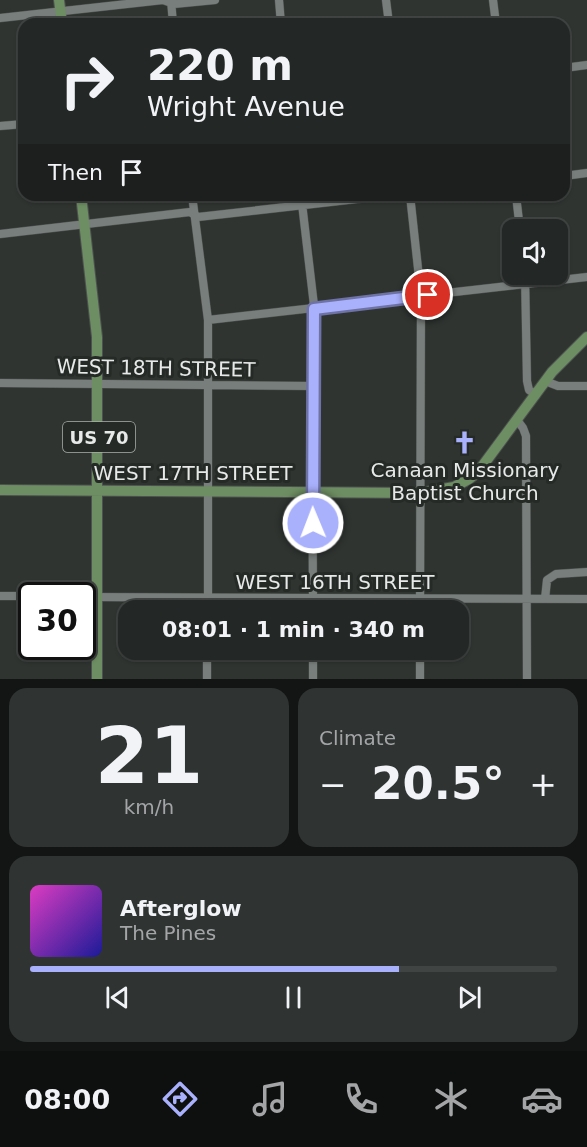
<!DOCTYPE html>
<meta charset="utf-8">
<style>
body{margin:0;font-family:"DejaVu Sans",sans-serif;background:#2f3332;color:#f1f3f6;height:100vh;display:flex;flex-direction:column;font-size:22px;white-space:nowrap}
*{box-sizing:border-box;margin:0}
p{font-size:20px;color:#a3a5a7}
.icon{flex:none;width:33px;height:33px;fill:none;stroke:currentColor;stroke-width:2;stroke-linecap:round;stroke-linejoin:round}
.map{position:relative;height:679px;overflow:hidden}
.side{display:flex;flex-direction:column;gap:9px;padding:9px;background:#131514;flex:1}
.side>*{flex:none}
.banner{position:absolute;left:18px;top:18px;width:552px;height:183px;border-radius:18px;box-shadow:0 2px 4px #0004,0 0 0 2px #404442;background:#232725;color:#f1f3f6;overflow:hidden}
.tools{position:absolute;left:502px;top:219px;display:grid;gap:12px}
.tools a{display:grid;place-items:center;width:66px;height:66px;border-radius:12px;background:#232725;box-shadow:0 2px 4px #0004,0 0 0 2px #404442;font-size:30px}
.speed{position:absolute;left:18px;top:582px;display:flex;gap:12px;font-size:30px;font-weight:700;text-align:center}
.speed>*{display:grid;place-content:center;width:78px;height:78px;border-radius:50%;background:#232725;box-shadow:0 2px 4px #0004,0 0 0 2px #404442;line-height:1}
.speed .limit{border:3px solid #111;border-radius:9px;background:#fff;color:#111}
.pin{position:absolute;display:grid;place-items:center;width:51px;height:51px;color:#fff;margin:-26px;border:3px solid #fff;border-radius:50%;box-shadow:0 2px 6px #0007}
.me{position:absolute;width:66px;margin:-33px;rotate:359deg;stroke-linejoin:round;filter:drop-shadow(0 0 4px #0008)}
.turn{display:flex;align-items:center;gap:21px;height:126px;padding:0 30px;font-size:27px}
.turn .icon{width:78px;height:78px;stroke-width:2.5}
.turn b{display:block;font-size:42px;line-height:51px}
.then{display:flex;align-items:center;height:57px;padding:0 30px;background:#0003;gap:12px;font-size:22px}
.big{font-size:45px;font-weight:700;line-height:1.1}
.side .tile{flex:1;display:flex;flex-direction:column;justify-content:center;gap:9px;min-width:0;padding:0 21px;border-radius:18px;background:#2f3332}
.side .dial{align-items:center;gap:0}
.dial b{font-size:78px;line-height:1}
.song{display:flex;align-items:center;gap:18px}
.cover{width:72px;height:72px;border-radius:9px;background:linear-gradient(135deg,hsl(310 70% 55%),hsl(240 70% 35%))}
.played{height:6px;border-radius:3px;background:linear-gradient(90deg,#a9b0fc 70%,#404442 70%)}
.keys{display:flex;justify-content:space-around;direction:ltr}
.heat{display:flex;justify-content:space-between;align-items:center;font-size:33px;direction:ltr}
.side .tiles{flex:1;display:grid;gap:9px;grid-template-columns:1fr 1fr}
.tile:last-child{grid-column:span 2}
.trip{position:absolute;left:118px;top:600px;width:351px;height:60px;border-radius:18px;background:#232725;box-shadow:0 2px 4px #0004,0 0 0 2px #404442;font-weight:700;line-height:60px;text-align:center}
.tab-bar{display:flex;height:96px;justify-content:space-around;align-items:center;background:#0e100f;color:#a3a5a7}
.tab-bar .icon{width:42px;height:42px}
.tab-bar .selected{color:#a9b0fc}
.tab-bar b{font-size:27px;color:#f1f3f6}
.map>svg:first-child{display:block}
</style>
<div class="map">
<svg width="587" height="679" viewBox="0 0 587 679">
<rect width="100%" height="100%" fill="#2f3431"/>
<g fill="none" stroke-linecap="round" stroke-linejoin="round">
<defs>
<path id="minor" d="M171 0 173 24
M279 0 281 24
M386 0 389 24
M493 0 496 24
M0 18 163 0 174 4 215 0
M564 68 587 65
M0 126 24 124
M564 176 587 173
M192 195 208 320V610
M301 195 315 314 312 394 313 610
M410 195 421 296 420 610
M516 195 520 230
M0 234 190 212 198 217 392 195
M525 274 527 381 529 390 536 395
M208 320 587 277
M545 381 558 386H587
M0 383 313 386
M517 420 523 428 526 436 527 679
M0 596H32
M82 597 587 599
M545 599 547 580 556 574 587 572
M207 679V650
M313 679V650
M420 679V650"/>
<path id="major" d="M59 0 62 24
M81 195 97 337V679
M0 490 421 493 454 487 469 479 478 472 552 372 587 337"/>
</defs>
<!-- minor casing -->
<use href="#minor" stroke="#4d514f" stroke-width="9"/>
<!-- major casing -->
<use href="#major" stroke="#4d514f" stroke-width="12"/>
<!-- minor -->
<use href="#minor" stroke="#787e7b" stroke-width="8"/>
<!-- major -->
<use href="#major" stroke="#6d8d62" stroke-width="10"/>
</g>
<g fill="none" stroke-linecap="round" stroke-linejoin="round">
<defs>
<path id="route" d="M313 523 314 309 428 295"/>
</defs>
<!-- route casing -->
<use href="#route" stroke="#6e72a4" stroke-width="15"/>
<!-- route -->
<use href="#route" stroke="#a9b0fc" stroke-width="10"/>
</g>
<!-- icons -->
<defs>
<symbol id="church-bare" viewBox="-9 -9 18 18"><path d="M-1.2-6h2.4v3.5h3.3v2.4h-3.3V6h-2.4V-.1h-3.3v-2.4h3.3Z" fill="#a9b0fc" stroke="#252a27" stroke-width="2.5" paint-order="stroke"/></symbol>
</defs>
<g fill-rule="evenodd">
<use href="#church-bare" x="448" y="426" width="33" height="33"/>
</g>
<g text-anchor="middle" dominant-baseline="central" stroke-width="6" stroke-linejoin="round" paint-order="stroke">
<!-- shield labels -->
<rect fill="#252a27" stroke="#acb0ad" stroke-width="1.5" x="63" y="422" width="72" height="30" rx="4.5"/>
<g font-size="18" font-weight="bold" fill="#e6e9e7">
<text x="99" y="437">US 70</text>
</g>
<!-- street labels -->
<g font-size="20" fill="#e6e9e7" stroke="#252a27">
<text transform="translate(156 368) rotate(1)">WEST 18TH STREET</text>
<text x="193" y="473">WEST 17TH STREET</text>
<text x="335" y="582">WEST 16TH STREET</text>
</g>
<!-- poi labels -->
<g font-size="20" fill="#e6e9e7" stroke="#252a27">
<text x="465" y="470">Canaan Missionary<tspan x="465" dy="23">Baptist Church</tspan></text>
</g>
</g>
</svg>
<div class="tools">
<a><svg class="icon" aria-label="sound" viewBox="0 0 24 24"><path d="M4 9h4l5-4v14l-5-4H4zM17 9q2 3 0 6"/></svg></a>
</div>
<div class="speed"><div class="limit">30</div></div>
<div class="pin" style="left:428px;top:295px;background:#d93025"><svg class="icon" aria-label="arrive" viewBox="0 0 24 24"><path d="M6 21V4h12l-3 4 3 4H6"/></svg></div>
<svg class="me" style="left:313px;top:523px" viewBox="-20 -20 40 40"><circle r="17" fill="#a9b0fc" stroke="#fff" stroke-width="3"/><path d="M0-11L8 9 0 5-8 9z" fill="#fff"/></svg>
<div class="trip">08:01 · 1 min · 340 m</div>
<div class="banner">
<div class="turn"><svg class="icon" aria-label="right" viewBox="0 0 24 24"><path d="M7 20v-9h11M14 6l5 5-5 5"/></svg><div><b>220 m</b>Wright Avenue</div></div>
<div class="then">Then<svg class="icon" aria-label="arrive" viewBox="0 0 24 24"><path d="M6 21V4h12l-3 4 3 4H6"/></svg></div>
</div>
</div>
<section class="side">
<div class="tiles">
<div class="tile dial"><b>21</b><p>km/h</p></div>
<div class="tile"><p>Climate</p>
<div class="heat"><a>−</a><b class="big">20.5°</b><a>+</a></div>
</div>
<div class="tile">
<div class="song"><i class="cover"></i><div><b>Afterglow</b><p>The Pines</p></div></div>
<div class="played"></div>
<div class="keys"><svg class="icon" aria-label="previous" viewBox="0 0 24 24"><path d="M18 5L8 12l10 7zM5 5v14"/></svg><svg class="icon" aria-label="pause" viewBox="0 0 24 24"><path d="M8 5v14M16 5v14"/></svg><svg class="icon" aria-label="next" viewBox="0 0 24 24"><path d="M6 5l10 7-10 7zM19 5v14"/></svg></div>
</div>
</div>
</section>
<nav class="tab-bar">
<b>08:00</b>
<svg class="icon selected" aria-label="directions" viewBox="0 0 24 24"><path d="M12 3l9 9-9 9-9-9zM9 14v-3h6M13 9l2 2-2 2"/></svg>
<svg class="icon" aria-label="music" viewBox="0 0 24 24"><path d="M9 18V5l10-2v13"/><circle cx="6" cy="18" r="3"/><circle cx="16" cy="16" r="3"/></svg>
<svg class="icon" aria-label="phone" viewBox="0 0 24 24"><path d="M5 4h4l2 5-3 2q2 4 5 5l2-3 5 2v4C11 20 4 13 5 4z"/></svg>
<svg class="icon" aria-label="climate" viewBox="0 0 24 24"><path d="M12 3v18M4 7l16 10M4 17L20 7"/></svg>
<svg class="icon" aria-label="car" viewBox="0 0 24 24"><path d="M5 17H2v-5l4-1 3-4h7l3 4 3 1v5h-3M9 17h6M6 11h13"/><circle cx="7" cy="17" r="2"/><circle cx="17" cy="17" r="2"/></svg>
</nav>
